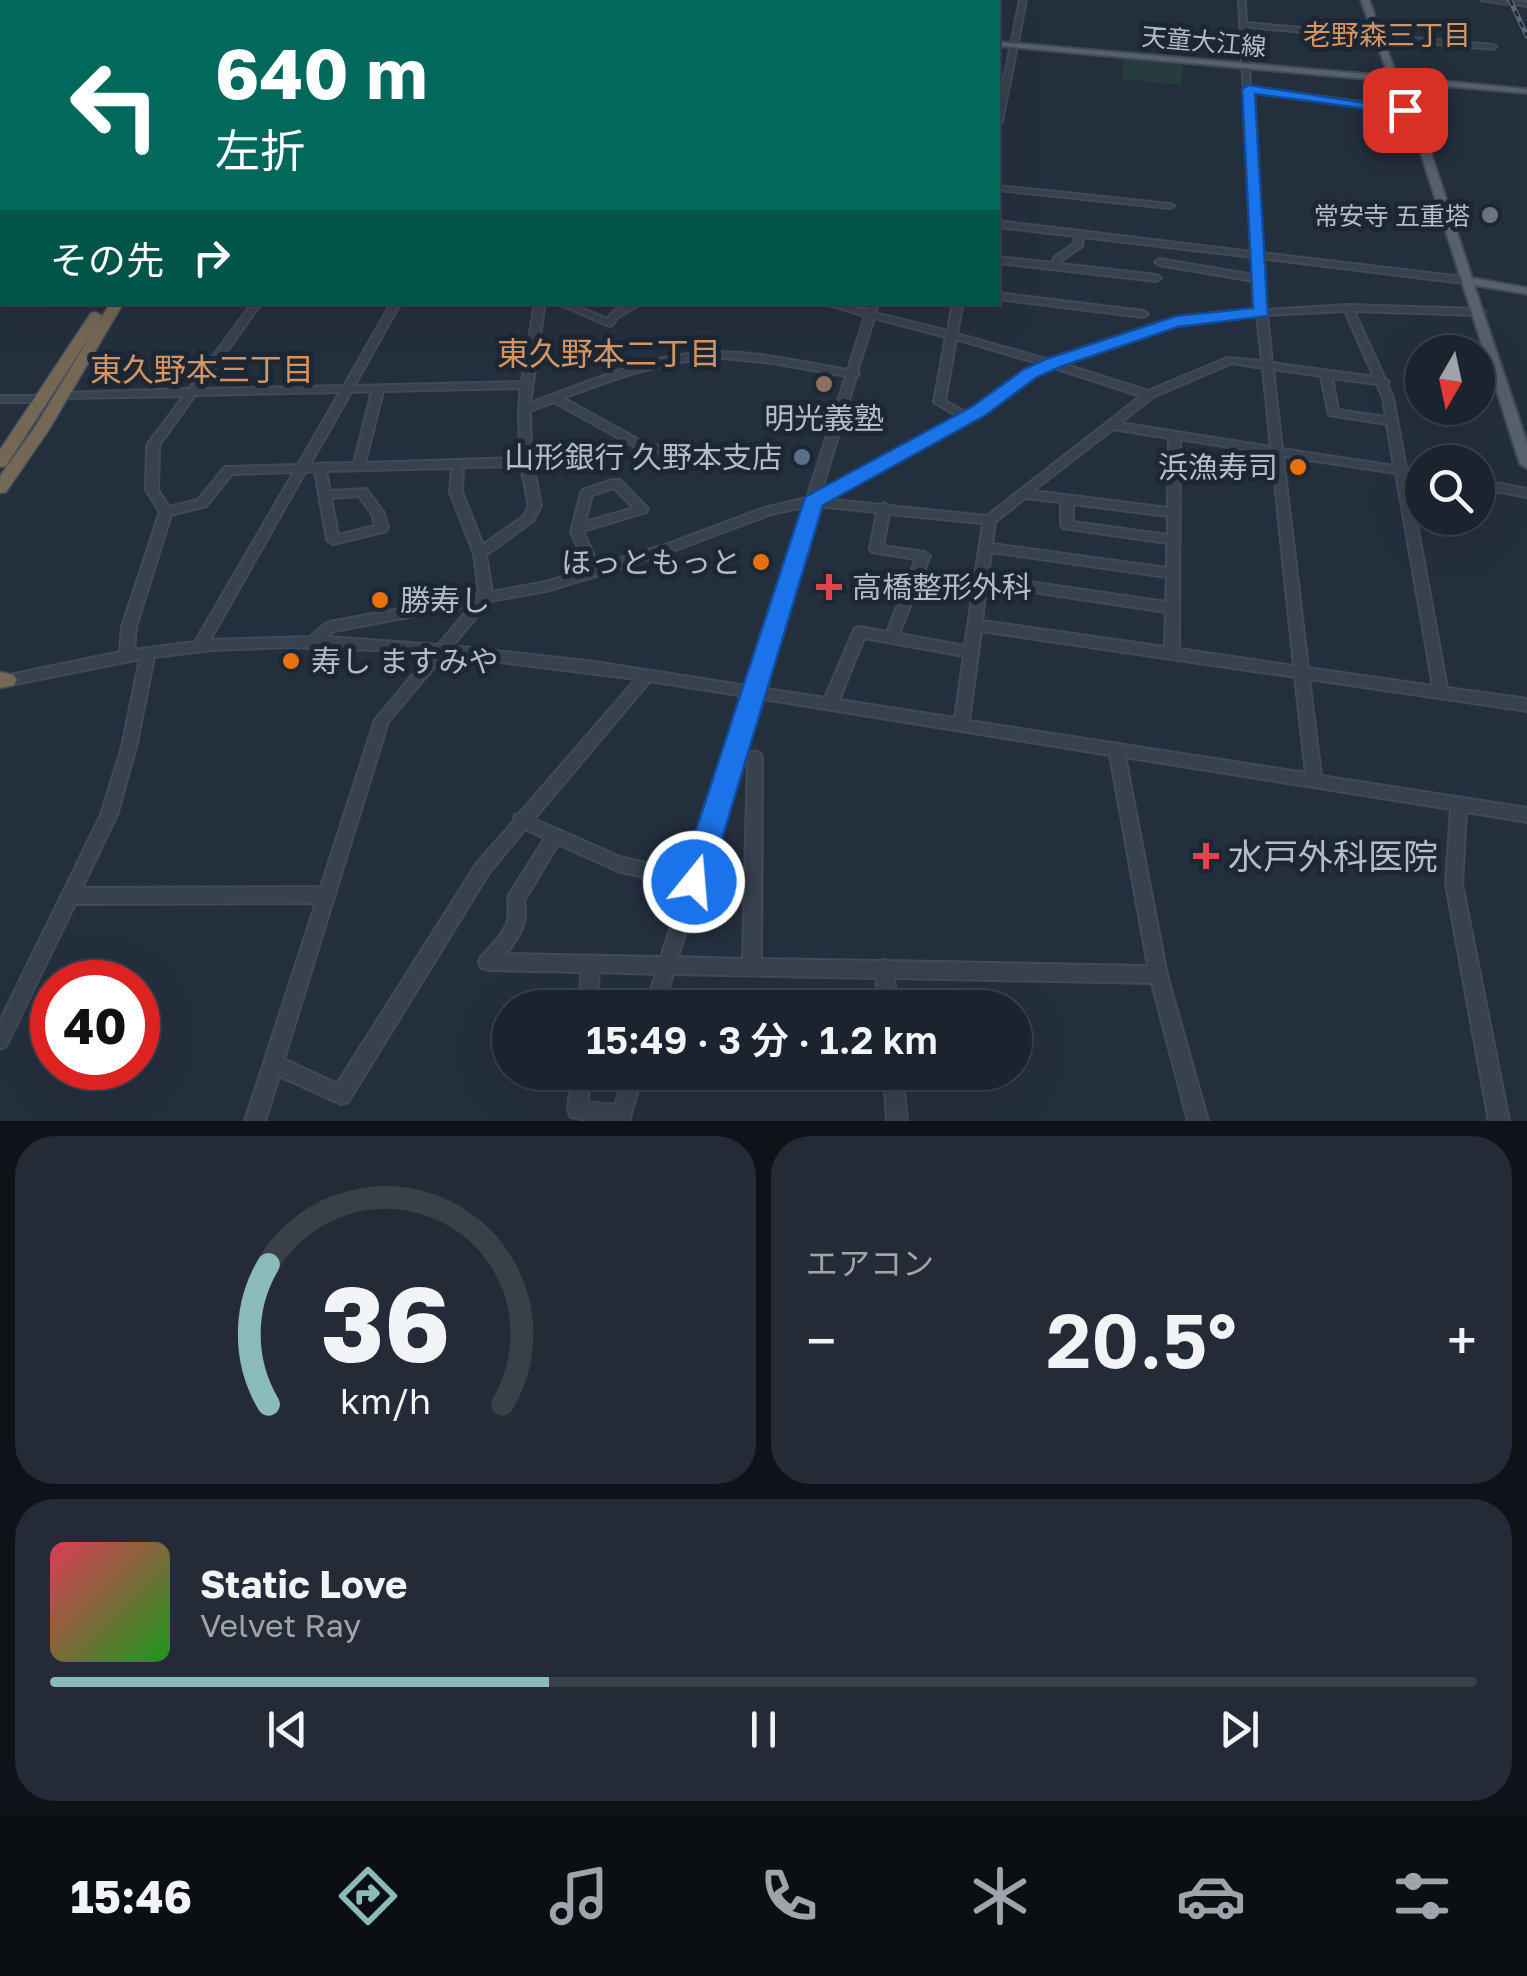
<!DOCTYPE html>
<html lang="ja">
<meta charset="utf-8">
<style>
body{margin:0;font-family:"Golos Text","Noto Sans JP",sans-serif;background:#242b36;color:#f1f3f6;height:100vh;display:flex;flex-direction:column;font-size:38px;white-space:nowrap}
*{box-sizing:border-box;margin:0}
p{font-size:32px;color:#a0a4aa}
.icon{flex:none;width:55px;height:55px;fill:none;stroke:currentColor;stroke-width:2;stroke-linecap:round;stroke-linejoin:round}
.map{position:relative;height:1121px;overflow:hidden}
.drawer{display:flex;flex-direction:column;gap:15px;padding:15px;background:#0f1319;flex:1}
.drawer>*{flex:none}
.hud{position:absolute;left:0px;top:0px;width:1000px;height:305px;box-shadow:0 10px 40px #0002,0 0 0 2px #39404a;background:#00695c;color:#fff;overflow:hidden}
.needle{width:65px;rotate:189deg}
.buttons{position:absolute;left:1405px;top:335px;display:grid;gap:20px}
.buttons a{display:grid;place-items:center;width:90px;height:90px;border-radius:50%;background:#1b232e;box-shadow:0 10px 40px #0002,0 0 0 2px #39404a;font-size:50px}
.speed{position:absolute;left:30px;top:960px;display:flex;gap:20px;font-size:50px;font-weight:700;text-align:center}
.speed>*{display:grid;place-content:center;width:130px;height:130px;border-radius:50%;background:#1b232e;box-shadow:0 10px 40px #0002,0 0 0 2px #39404a;line-height:1}
.speed .limit{border:15px solid #d22;background:#fff;color:#111}
.pin{position:absolute;display:grid;place-items:center;width:85px;height:85px;color:#fff;margin:-42px;border-radius:20px;box-shadow:0 5px 15px #0006}
.me{position:absolute;width:110px;margin:-55px;rotate:17deg;stroke-linejoin:round;filter:drop-shadow(0 0 8px #0008)}
.turn{display:flex;align-items:center;gap:35px;height:210px;padding:0 50px;font-size:45px}
.turn .icon{width:130px;height:130px;stroke-width:2.5}
.turn b{display:block;font-size:70px;line-height:85px}
.then{display:flex;align-items:center;height:95px;padding:0 50px;background:#0003;gap:20px;font-size:38px}
.big{font-size:75px;font-weight:600;line-height:1.1}
.drawer .widget{flex:1;display:flex;flex-direction:column;justify-content:center;gap:15px;min-width:0;padding:0 35px;border-radius:40px;background:#242b36}
.drawer .dial{align-items:center;gap:0}
.dial svg{height:260px;overflow:visible;fill:none;stroke:#39404a;stroke-width:7;stroke-linecap:round;text-anchor:middle}
.dial text{fill:#f1f3f6;stroke:none}
.song{display:flex;align-items:center;gap:30px}
.cover{width:120px;height:120px;border-radius:15px;background:linear-gradient(135deg,hsl(350 70% 55%),hsl(120 70% 35%))}
.played{height:10px;border-radius:5px;background:linear-gradient(90deg,#8bbbb9 35%,#39404a 35%)}
.keys{display:flex;justify-content:space-around;direction:ltr}
.heat{display:flex;justify-content:space-between;align-items:center;font-size:55px;direction:ltr}
.drawer .tiles{flex:1;display:grid;gap:15px;grid-template-columns:1fr 1fr}
.widget:last-child{grid-column:span 2}
.trip{position:absolute;left:492px;top:990px;width:540px;height:100px;border-radius:50px;background:#1b232e;box-shadow:0 10px 40px #0002,0 0 0 2px #39404a;font-weight:600;line-height:100px;text-align:center}
.tab-bar{display:flex;height:160px;justify-content:space-around;align-items:center;background:#0b0e12;color:#a0a4aa}
.tab-bar .icon{width:70px;height:70px}
.tab-bar .selected{color:#8bbbb9}
.tab-bar b{font-size:45px;color:#f1f3f6}
.map>svg:first-child{display:block}
</style>
<div class="map">
<svg width="1527" height="1121" viewBox="0 0 1527 1121">
<rect width="100%" height="100%" fill="#242f3e"/>
<!-- green -->
<path fill="#263c3f" d="M1124 56 1184 60 1181 85 1122 79Z"/>
<g fill="none" stroke-linecap="round" stroke-linejoin="round">
<defs>
<path id="minor" d="M396 0H403L400 2H394Z
M460 0H489L496 2H474Z
M514 0H521L518 2H512Z
M616 0H623L620 2H614Z
M690 0H721L728 2H705Z
M799 0H805L803 2H797Z
M861 0H867L866 2H860Z
M1020 0H1026L1002 122 998 124V107Z
M1239 0H1245L1246 23 1493 45 1496 47 1493 49 1247 27 1250 87 1405 108 1409 110 1405 112 1251 91 1261 253 1471 278 1476 281 1471 284 1261 258 1266 310 1348 305 1480 309 1485 312 1480 315 1354 311 1385 379 1389 382 1387 384 1393 398 1406 468 1422 470V478L1408 475 1447 688 1527 699V711L1309 679 1321 776 1527 808V822L1466 812 1462 884 1509 1121H1489L1446 884 1451 809 1125 757 1167 975 1208 1121H1188L1152 983 894 978 897 1008H879L876 978 673 974 663 1008H645L656 974 599 972 596 1008H578L582 972 488 970 482 968 479 962 482 956C491 946 504 934 508 920 510 912 507 903 509 895L545 838 525 829 489 873 348 1102 341 1104 279 1076 265 1121H245L316 903 75 904 6 1046 0 1049V1021L101 815 122 747 140 659 0 687V677L120 652 122 627 160 512 146 490 147 445 184 396 63 398 59 397V393L189 389 253 302H262L200 389 344 386 392 302H401L354 386 522 382 535 302H545L530 403C586 384 642 356 701 353 751 349 799 362 848 370L865 316 819 302H836L867 310 869 302H879L875 313 948 331 953 302H963L957 334 1053 361 1153 324 1220 312 1257 310 1254 281 1159 265 1155 262 1159 259 1253 275 1252 257 1083 237 1082 246 1062 260 1061 264 1156 275 1161 278 1156 281 998 263V257L1052 263 1055 257 1075 243V236L998 227V221L1252 252ZM1345 311 1374 377 1272 363 1267 315ZM1257 316 1262 361 1227 358 1148 391 1063 364 1158 329 1220 318ZM874 318 946 337 934 402 959 417 821 492 856 377 859 374 857 372ZM956 339 1044 365 1027 371 967 413 945 401ZM724 358 773 363 846 376 807 498 764 508 665 545 598 565 583 531 646 512 648 509 620 480H612L583 490 581 493 571 532 587 569 546 582 492 592 486 555 533 521 541 506 531 453 530 411 554 402 639 449 722 461 724 458 718 454 646 444 563 398C616 378 667 359 724 358ZM1232 363 1263 368 1271 447 1120 423 1153 397ZM1054 368 1141 396 987 516 889 506 884 503 880 505 826 499 983 413 1035 375ZM1273 369 1321 376 1329 415 1387 424 1394 466 1282 449ZM1332 378 1377 384 1383 398 1386 417 1338 410ZM521 388 519 409 520 458 365 463 383 391ZM372 391 354 463 310 464 351 392ZM340 392 298 465 225 467 198 500 169 507 158 490 159 445 195 395ZM1113 429 1169 438 1168 508 1033 491ZM1180 439 1272 454 1294 666 1179 649ZM1283 456 1396 473 1433 686 1308 668ZM521 466 529 506 524 516 483 545 462 492 463 467ZM452 468 450 492 474 553 479 594 330 622 325 624 310 637 210 640 305 472 315 471 327 540 333 544 386 531 388 528 384 513 366 489 330 491 326 471ZM294 472 195 642 134 650 136 627 171 515 206 506 232 474ZM614 488 634 508 585 522 592 495ZM359 496 372 514 375 526 338 535 331 498ZM1025 498 1061 502V525L1063 528 1167 543V568L992 544 995 522ZM1073 504 1168 516V535L1073 522ZM816 506 877 512 870 549 872 552 916 559 887 632 860 627 855 628 825 698 761 688ZM804 507 747 686 595 662 452 646 490 601 546 591 599 575 673 551 771 514ZM889 514 983 523 965 646 899 634 930 556 924 552 883 546ZM991 552 1167 577 1166 602 988 576ZM986 585 1166 612 1165 647 982 621ZM472 605 438 645 327 637 334 631ZM981 631 1295 677 1306 773 969 721ZM864 638 964 656 955 718 839 700ZM287 647 375 650 430 654 375 720 321 887 82 888 117 815 136 747 154 657 212 650ZM444 655 636 679 519 814 515 815 514 821 477 863 337 1084 284 1059 388 722ZM650 681 744 696 688 873 620 857 534 819ZM758 698 1110 755 1148 966 888 961 884 960 880 961 761 959 762 757 760 753 755 751 750 753 748 757 743 959 678 957ZM560 845 618 871 684 887 661 957 506 954C518 938 529 922 524 901L555 849Z
M1481 0H1503L1509 2 1506 4Z
M1516 1 1527 2V6L1514 4Z
M0 135H2V139H0Z
M0 154H2V160H0Z
M998 186 1170 204 1174 206 1170 208 998 190Z
M0 202H2V206H0Z
M998 293 1143 311 1148 314 1143 317 998 299Z
M554 302H567L607 319C616 307 630 302 644 302L618 317 612 325 609 326Z
M0 396H45L50 399 45 402H0Z
M1478 480 1527 489V497L1478 488Z
M572 1072H590L588 1102 615 1105 625 1072H643L629 1121H591L571 1117 568 1110Z
M884 1072H902L907 1121H887Z"/>
<path id="major" d="M965 0H973L971 2H965Z
M1361 0H1369L1397 77 1527 89V93L1399 82 1409 110 1429 147 1472 278 1527 288V294L1474 285 1527 443V468L1520 464 1419 147 1401 110 1390 81 998 46V42L1389 76Z"/>
<path id="highway" d="M111 302H124L50 428 6 492 0 493V476L35 427Z
M96 312 103 316 6 466 0 467V450L91 313Z
M0 672 14 675 17 680 14 685 0 688Z"/>
</defs>
<!-- minor casing -->
<use href="#minor" stroke="#414a57" stroke-width="4"/>
<!-- major casing -->
<use href="#major" stroke="#414a57" stroke-width="4"/>
<!-- highway casing -->
<use href="#highway" stroke="#434c59" stroke-width="3"/>
<!-- minor -->
<use href="#minor" fill="#38414e" fill-rule="evenodd"/>
<!-- major -->
<use href="#major" fill="#56606e" fill-rule="evenodd"/>
<!-- highway -->
<use href="#highway" fill="#746855" fill-rule="evenodd"/>
<defs>
<path id="rail" d="M1510 0 1527 36"/>
</defs>
<!-- rail casing -->
<use href="#rail" stroke="#5a6575" stroke-width="5"/>
<!-- rail -->
<use href="#rail" stroke="#1d2633" stroke-width="2.5" stroke-dasharray="6" stroke-linecap="butt"/>
</g>
<!-- route -->
<path fill="#1a73e8" stroke="#114b97" stroke-width="2.5" d="M1248 85 1412 110 1405 114 1255 94 1268 316 1178 327 1060 367 1037 377 986 415 823 505 709 882 704 892 694 895 684 892 679 882 805 497 973 406 1024 369 1046 359 1176 316 1253 308 1242 89Z"/>
<!-- markers -->
<circle fill="#6b7280" stroke="#1d2633" stroke-width="4" cx="1490" cy="215" r="10"/>
<circle fill="#8d6e63" stroke="#1d2633" stroke-width="4" cx="824" cy="384" r="10"/>
<circle fill="#5c6f8a" stroke="#1d2633" stroke-width="4" cx="802" cy="457" r="10"/>
<g fill="#e8710a" stroke="#1d2633" stroke-width="4">
<circle cx="1298" cy="467" r="10"/>
<circle cx="761" cy="562" r="10"/>
<circle cx="380" cy="600" r="10"/>
<circle cx="291" cy="661" r="10"/>
</g>
<g fill="#e0444e" stroke="#1d2633" stroke-width="4">
<path d="M824 572h10v10h10v10h-10v10h-10v-10h-10v-10h10z"/>
<path d="M1201 841h10v10h10v10h-10v10h-10v-10h-10v-10h10z"/>
</g>
<g text-anchor="middle" dominant-baseline="central" stroke-width="10" stroke-linejoin="round" paint-order="stroke">
<!-- far-street labels -->
<g font-size="25" fill="#b4bcc9" stroke="#1d2633">
<text transform="translate(1204 41) rotate(5)">天童大江線</text>
</g>
<!-- far-poi labels -->
<g font-size="25" fill="#b4bcc9" stroke="#1d2633" text-anchor="end">
<text x="1470" y="215">常安寺 五重塔</text>
</g>
<!-- far-neighbourhood labels -->
<g font-size="28" fill="#d59563" stroke="#1d2633">
<text x="1387" y="34">老野森三丁目</text>
</g>
<!-- poi labels -->
<g font-size="30" fill="#b4bcc9" stroke="#1d2633" text-anchor="end">
<text x="824" y="418" text-anchor="middle">明光義塾</text>
<text x="782" y="457">山形銀行 久野本支店</text>
<text x="1278" y="467">浜漁寿司</text>
<text x="741" y="562">ほっともっと</text>
<text x="852" y="587" text-anchor="start">高橋整形外科</text>
<text x="400" y="600" text-anchor="start">勝寿し</text>
<text x="311" y="661" text-anchor="start">寿し ますみや</text>
</g>
<!-- neighbourhood labels -->
<g font-size="32" fill="#d59563" stroke="#1d2633">
<text x="609" y="353">東久野本二丁目</text>
<text x="202" y="369">東久野本三丁目</text>
</g>
<!-- near-poi labels -->
<g font-size="35" fill="#b4bcc9" stroke="#1d2633" text-anchor="start">
<text x="1228" y="856">水戸外科医院</text>
</g>
</g>
</svg>
<div class="buttons">
<a><svg class="needle" viewBox="-14 -14 28 28"><path d="M0-13l5 13h-10z" fill="#e53935"/><path d="M0 13l5-13h-10z" fill="#a0a4aa"/></svg></a>
<a><svg class="icon" aria-label="search" viewBox="0 0 24 24"><circle cx="10" cy="10" r="6"/><path d="M15 15l6 6"/></svg></a>
</div>
<div class="speed"><div class="limit">40</div></div>
<div class="pin" style="left:1405px;top:110px;background:#d93025"><svg class="icon" aria-label="arrive" viewBox="0 0 24 24"><path d="M6 21V4h12l-3 4 3 4H6"/></svg></div>
<svg class="me" style="left:694px;top:882px" viewBox="-20 -20 40 40"><circle r="17" fill="#1a73e8" stroke="#fff" stroke-width="3"/><path d="M0-11L8 9 0 5-8 9z" fill="#fff"/></svg>
<div class="trip">15:49 · 3 分 · 1.2 km</div>
<div class="hud">
<div class="turn"><svg class="icon" aria-label="left" viewBox="0 0 24 24"><path d="M17 20v-9H6M10 6l-5 5 5 5"/></svg><div><b>640 m</b>左折</div></div>
<div class="then">その先<svg class="icon" aria-label="right" viewBox="0 0 24 24"><path d="M7 20v-9h11M14 6l5 5-5 5"/></svg></div>
</div>
</div>
<section class="drawer">
<div class="tiles">
<div class="widget dial"><svg viewBox="0 0 100 80">
<path d="M14 69A42 42 0 1 1 86 69"/>
<path d="M14 69A42 42 0 0 1 14 26" stroke="#8bbbb9"/>
<text x="50" y="56" font-size="32" font-weight="700">36</text>
<text x="50" y="72" font-size="11">km/h</text>
</svg></div>
<div class="widget"><p>エアコン</p>
<div class="heat"><a>−</a><b class="big">20.5°</b><a>+</a></div>
</div>
<div class="widget">
<div class="song"><i class="cover"></i><div><b>Static Love</b><p>Velvet Ray</p></div></div>
<div class="played"></div>
<div class="keys"><svg class="icon" aria-label="previous" viewBox="0 0 24 24"><path d="M18 5L8 12l10 7zM5 5v14"/></svg><svg class="icon" aria-label="pause" viewBox="0 0 24 24"><path d="M8 5v14M16 5v14"/></svg><svg class="icon" aria-label="next" viewBox="0 0 24 24"><path d="M6 5l10 7-10 7zM19 5v14"/></svg></div>
</div>
</div>
</section>
<nav class="tab-bar">
<b>15:46</b>
<svg class="icon selected" aria-label="directions" viewBox="0 0 24 24"><path d="M12 3l9 9-9 9-9-9zM9 14v-3h6M13 9l2 2-2 2"/></svg>
<svg class="icon" aria-label="music" viewBox="0 0 24 24"><path d="M9 18V5l10-2v13"/><circle cx="6" cy="18" r="3"/><circle cx="16" cy="16" r="3"/></svg>
<svg class="icon" aria-label="phone" viewBox="0 0 24 24"><path d="M5 4h4l2 5-3 2q2 4 5 5l2-3 5 2v4C11 20 4 13 5 4z"/></svg>
<svg class="icon" aria-label="climate" viewBox="0 0 24 24"><path d="M12 3v18M4 7l16 10M4 17L20 7"/></svg>
<svg class="icon" aria-label="car" viewBox="0 0 24 24"><path d="M5 17H2v-5l4-1 3-4h7l3 4 3 1v5h-3M9 17h6M6 11h13"/><circle cx="7" cy="17" r="2"/><circle cx="17" cy="17" r="2"/></svg>
<svg class="icon" aria-label="filters" viewBox="0 0 24 24"><path d="M4 7h16M4 17h16"/><circle cx="9" cy="7" r="2"/><circle cx="15" cy="17" r="2"/></svg>
</nav>
